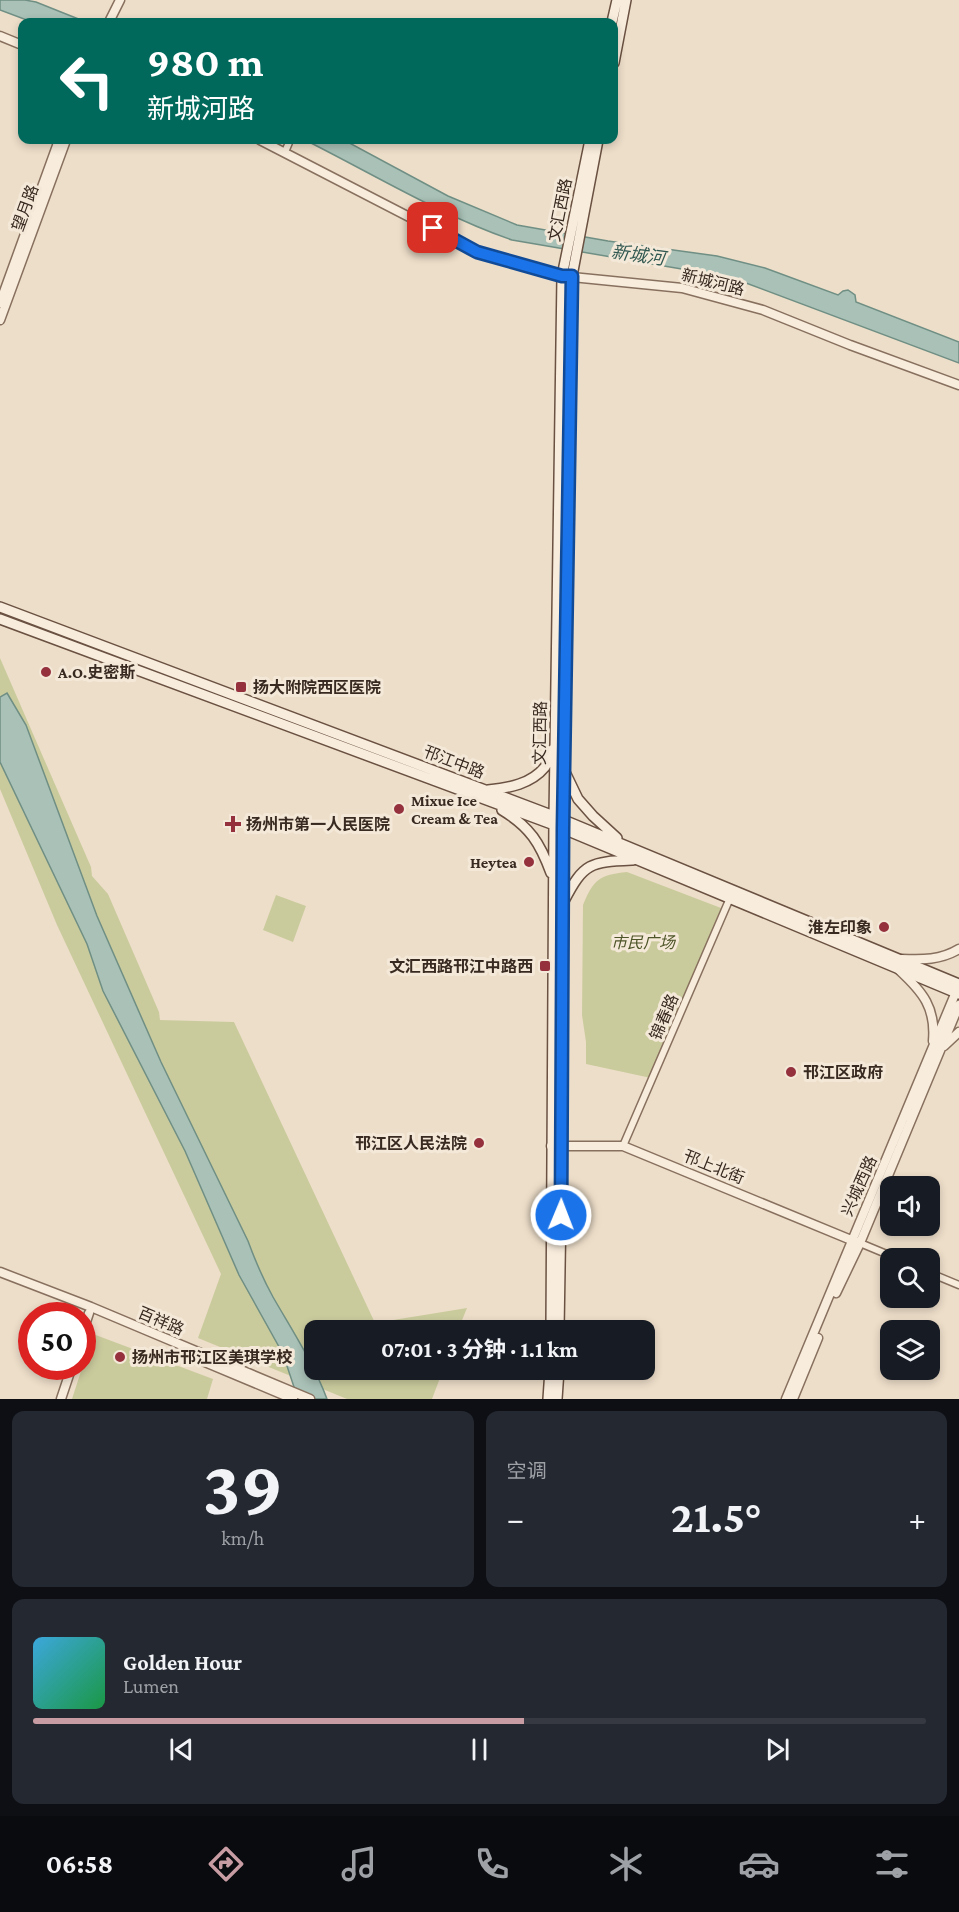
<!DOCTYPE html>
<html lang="zh">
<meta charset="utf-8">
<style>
body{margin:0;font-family:"Crimson Pro","Noto Sans SC",serif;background:#242831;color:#f1f3f6;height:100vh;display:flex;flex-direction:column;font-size:22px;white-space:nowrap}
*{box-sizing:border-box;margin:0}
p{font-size:20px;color:#9ea1a6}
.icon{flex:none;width:33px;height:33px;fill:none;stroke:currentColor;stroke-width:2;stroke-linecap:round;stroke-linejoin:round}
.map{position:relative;height:1399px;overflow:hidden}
.panel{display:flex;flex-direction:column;gap:12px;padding:12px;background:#0d0f14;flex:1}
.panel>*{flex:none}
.hud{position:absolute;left:18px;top:18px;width:600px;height:126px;border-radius:12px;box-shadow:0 3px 9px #0003;background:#00695c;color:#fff;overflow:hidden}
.controls{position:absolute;left:880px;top:1176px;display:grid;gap:12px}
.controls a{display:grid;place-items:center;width:60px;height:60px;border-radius:12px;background:#171b24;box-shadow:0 3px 9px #0003;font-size:30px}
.speed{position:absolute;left:18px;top:1302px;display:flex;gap:12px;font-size:30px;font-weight:700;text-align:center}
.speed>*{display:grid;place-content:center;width:78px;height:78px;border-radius:50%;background:#171b24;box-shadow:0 3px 9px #0003;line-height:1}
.speed .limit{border:9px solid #d22;background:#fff;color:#111}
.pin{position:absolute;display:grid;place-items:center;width:51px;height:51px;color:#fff;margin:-26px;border-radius:12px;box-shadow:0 3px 9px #0006}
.me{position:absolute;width:66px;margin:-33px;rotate:1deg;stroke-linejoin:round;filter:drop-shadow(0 0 4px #0008)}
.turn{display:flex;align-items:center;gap:21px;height:126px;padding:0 30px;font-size:27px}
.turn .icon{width:78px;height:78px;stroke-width:2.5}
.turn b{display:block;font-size:42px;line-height:51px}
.big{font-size:45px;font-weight:700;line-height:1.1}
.panel .widget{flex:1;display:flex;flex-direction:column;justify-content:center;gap:9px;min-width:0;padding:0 21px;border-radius:12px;background:#242831}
.panel .dial{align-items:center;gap:0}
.dial b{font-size:78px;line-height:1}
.song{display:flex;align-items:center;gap:18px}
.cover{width:72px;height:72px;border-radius:9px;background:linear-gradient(135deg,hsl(200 70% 55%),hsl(140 70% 35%))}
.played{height:6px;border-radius:3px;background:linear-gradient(90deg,#c79ca2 55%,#363941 55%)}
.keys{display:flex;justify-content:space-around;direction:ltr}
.heat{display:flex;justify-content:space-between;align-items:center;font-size:33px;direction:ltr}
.panel .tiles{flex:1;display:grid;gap:12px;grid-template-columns:1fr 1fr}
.widget:last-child{grid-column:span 2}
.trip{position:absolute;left:304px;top:1320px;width:351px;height:60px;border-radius:12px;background:#171b24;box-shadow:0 3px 9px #0003;font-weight:700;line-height:60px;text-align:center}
.dock{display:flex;height:96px;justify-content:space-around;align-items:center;background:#090b0e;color:#9ea1a6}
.dock .icon{width:42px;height:42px}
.dock .selected{color:#c79ca2}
.dock b{font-size:27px;color:#f1f3f6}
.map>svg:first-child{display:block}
</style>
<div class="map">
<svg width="959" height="1399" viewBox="0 0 959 1399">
<rect width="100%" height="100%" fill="#eddec9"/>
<!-- green -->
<path fill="#cacb9d" d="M0 658 91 867 92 876 108 894 159 1012 160 1020 234 1022 375 1323 467 1308 458 1330H315V1370H443L432 1399H347L198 1338 221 1274 57 925 0 789Z
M627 872 721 908 651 1078 586 1064V1042L582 1015 583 905C594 879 599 875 627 872Z
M276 895 306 906 293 942 263 930Z
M93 1334 213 1379 207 1399H72Z"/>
<!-- water -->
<path fill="#a9c1b7" stroke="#708f84" stroke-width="1.5" d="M0 0H25L36 2 86 22H32L0 10Z
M305 140H344L448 196 517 225 608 241 717 256 765 268 838 295 843 291 848 290 855 295 856 302 959 342V363L746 283 705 273 512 240C440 215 373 174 305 140Z
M7 693 26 725 97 916 161 1062 248 1241C255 1260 263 1279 273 1297 292 1330 313 1362 327 1399H298L283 1354 239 1275 185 1151 103 991 87 944 0 762V697Z"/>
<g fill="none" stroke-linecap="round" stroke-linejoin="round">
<defs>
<path id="minor" d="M285 152 290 140
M623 1146 730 898
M860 1243 896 1258
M930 1273 959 1285"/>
<path id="tertiary" d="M109 22 120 0
M0 36 22 45
M260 140 477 252 562 276 682 288 763 310 850 345 959 385
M0 303 59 140
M0 320 66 140
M902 959C922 960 941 960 959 949
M899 970C923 992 936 1008 933 1041
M944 1046 959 1032
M551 1146H623L856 1242
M0 1272 91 1307 310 1399
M836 1293 860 1243 959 1005
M82 1334 89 1313
M188 1355 293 1399
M61 1399 72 1366
M786 1399 958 987
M793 1399 818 1338"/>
<path id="secondary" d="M612 22 617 0
M614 63 626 0
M0 607 554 816 959 984
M0 619 554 825 959 994
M565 772 578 799 593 816 617 838
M488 790C509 788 531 784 545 767 548 762 551 755 553 749
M502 810C530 827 540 843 551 873
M564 901C584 862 591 862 633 860
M551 1330 554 816 562 276 590 140
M559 1330 562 1146 563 828 572 276 598 140
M548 1399 550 1370
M557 1399 559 1370"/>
</defs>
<!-- minor casing -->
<use href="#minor" stroke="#88705e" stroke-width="9"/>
<!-- tertiary casing -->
<use href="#tertiary" stroke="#88705e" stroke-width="11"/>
<!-- secondary casing -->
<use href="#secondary" stroke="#6a5141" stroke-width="12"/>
<!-- minor -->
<use href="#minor" stroke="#f8ecdc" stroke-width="6"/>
<!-- tertiary -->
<use href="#tertiary" stroke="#f8ecdc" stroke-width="8"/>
<!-- secondary -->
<use href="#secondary" stroke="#f8ecdc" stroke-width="9"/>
</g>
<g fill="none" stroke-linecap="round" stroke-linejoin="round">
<defs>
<path id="route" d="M433 228 477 252 562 276H572L563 828 561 1215"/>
</defs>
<!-- route casing -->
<use href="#route" stroke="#114b97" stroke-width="15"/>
<!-- route -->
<use href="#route" stroke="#1a73e8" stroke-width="10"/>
</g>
<!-- markers -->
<g fill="#94313c" stroke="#f4e9d8" stroke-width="2">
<circle cx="46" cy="672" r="6"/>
<rect x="235" y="681" width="12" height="12" rx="3"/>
<circle cx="399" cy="809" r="6"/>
<path d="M230 815h6v6h6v6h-6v6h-6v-6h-6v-6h6z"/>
<circle cx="529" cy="862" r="6"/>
<circle cx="884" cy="927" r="6"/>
<rect x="539" y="960" width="12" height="12" rx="3"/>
<circle cx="791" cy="1072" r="6"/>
<circle cx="479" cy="1143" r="6"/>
<circle cx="120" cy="1357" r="6"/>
</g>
<g text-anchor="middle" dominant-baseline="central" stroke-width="6" stroke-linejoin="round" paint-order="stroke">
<!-- street labels -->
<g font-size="16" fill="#392a21" stroke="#f4e9d8">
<text transform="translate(25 208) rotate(-70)">望月路</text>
<text transform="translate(560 210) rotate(-79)">文汇西路</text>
<text transform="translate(713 282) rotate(14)">新城河路</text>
<text transform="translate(540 733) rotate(-89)">文汇西路</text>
<text transform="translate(454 762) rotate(21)">邗江中路</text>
<text transform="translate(664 1017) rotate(-67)">锦春路</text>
<text transform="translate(714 1167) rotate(22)">邗上北街</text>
<text transform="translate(859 1186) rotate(-66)">兴城西路</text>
<text transform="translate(161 1321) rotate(23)">百祥路</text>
</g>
<!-- poi labels -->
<g font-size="16" font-weight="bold" fill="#392a21" stroke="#f4e9d8" text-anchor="start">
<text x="58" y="672">A.O.史密斯</text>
<text x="253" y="687">扬大附院西区医院</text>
<text x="411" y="800">Mixue Ice<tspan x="411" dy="18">Cream &amp; Tea</tspan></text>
<text x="246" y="824">扬州市第一人民医院</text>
<text x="517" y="862" text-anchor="end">Heytea</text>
<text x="872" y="927" text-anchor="end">淮左印象</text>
<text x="533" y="966" text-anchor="end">文汇西路邗江中路西</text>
<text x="803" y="1072">邗江区政府</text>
<text x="467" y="1143" text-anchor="end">邗江区人民法院</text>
<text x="132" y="1357">扬州市邗江区美琪学校</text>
</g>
<!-- park labels -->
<g font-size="16" font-style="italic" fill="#4e5529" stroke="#f4e9d8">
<text x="643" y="942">市民广场</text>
</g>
<!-- water labels -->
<g font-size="18" font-style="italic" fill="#315851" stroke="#f4e9d8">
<text transform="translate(638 255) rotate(8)">新城河</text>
</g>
</g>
</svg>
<div class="controls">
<a><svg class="icon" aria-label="sound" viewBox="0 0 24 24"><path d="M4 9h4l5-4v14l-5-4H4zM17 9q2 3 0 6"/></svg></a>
<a><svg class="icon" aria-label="search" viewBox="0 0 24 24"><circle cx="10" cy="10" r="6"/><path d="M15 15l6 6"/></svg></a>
<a><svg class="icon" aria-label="layers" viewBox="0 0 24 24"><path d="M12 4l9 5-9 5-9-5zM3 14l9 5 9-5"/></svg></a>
</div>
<div class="speed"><div class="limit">50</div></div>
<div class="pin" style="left:433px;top:228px;background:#d93025"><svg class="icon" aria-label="arrive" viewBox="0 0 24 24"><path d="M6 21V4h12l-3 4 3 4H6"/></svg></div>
<svg class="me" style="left:561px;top:1215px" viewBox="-20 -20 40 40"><circle r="17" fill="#1a73e8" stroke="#fff" stroke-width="3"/><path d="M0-11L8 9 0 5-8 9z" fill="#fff"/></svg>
<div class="trip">07:01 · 3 分钟 · 1.1 km</div>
<div class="hud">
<div class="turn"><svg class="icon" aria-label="left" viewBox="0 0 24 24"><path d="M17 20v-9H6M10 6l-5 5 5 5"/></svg><div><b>980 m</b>新城河路</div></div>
</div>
</div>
<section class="panel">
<div class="tiles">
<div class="widget dial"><b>39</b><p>km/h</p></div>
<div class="widget"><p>空调</p>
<div class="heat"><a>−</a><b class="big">21.5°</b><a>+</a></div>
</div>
<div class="widget">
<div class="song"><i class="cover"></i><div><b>Golden Hour</b><p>Lumen</p></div></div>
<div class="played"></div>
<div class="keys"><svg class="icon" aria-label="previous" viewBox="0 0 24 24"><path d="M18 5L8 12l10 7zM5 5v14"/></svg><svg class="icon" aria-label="pause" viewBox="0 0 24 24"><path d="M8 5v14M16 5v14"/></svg><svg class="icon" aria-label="next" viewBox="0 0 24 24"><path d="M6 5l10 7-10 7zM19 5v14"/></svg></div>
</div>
</div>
</section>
<nav class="dock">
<b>06:58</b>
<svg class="icon selected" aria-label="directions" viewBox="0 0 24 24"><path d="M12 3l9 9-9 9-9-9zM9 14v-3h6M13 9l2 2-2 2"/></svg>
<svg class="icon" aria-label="music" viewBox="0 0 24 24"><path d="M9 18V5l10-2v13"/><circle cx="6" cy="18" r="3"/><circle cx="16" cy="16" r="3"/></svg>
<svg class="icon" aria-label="phone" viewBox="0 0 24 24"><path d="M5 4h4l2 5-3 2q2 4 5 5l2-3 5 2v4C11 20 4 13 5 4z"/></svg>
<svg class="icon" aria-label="climate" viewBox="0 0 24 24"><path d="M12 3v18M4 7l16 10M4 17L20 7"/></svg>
<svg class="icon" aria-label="car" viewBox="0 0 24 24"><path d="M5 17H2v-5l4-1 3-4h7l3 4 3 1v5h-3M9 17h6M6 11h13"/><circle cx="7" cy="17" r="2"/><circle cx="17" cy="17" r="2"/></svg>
<svg class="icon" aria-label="filters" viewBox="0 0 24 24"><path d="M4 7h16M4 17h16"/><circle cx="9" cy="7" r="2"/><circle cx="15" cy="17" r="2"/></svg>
</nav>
